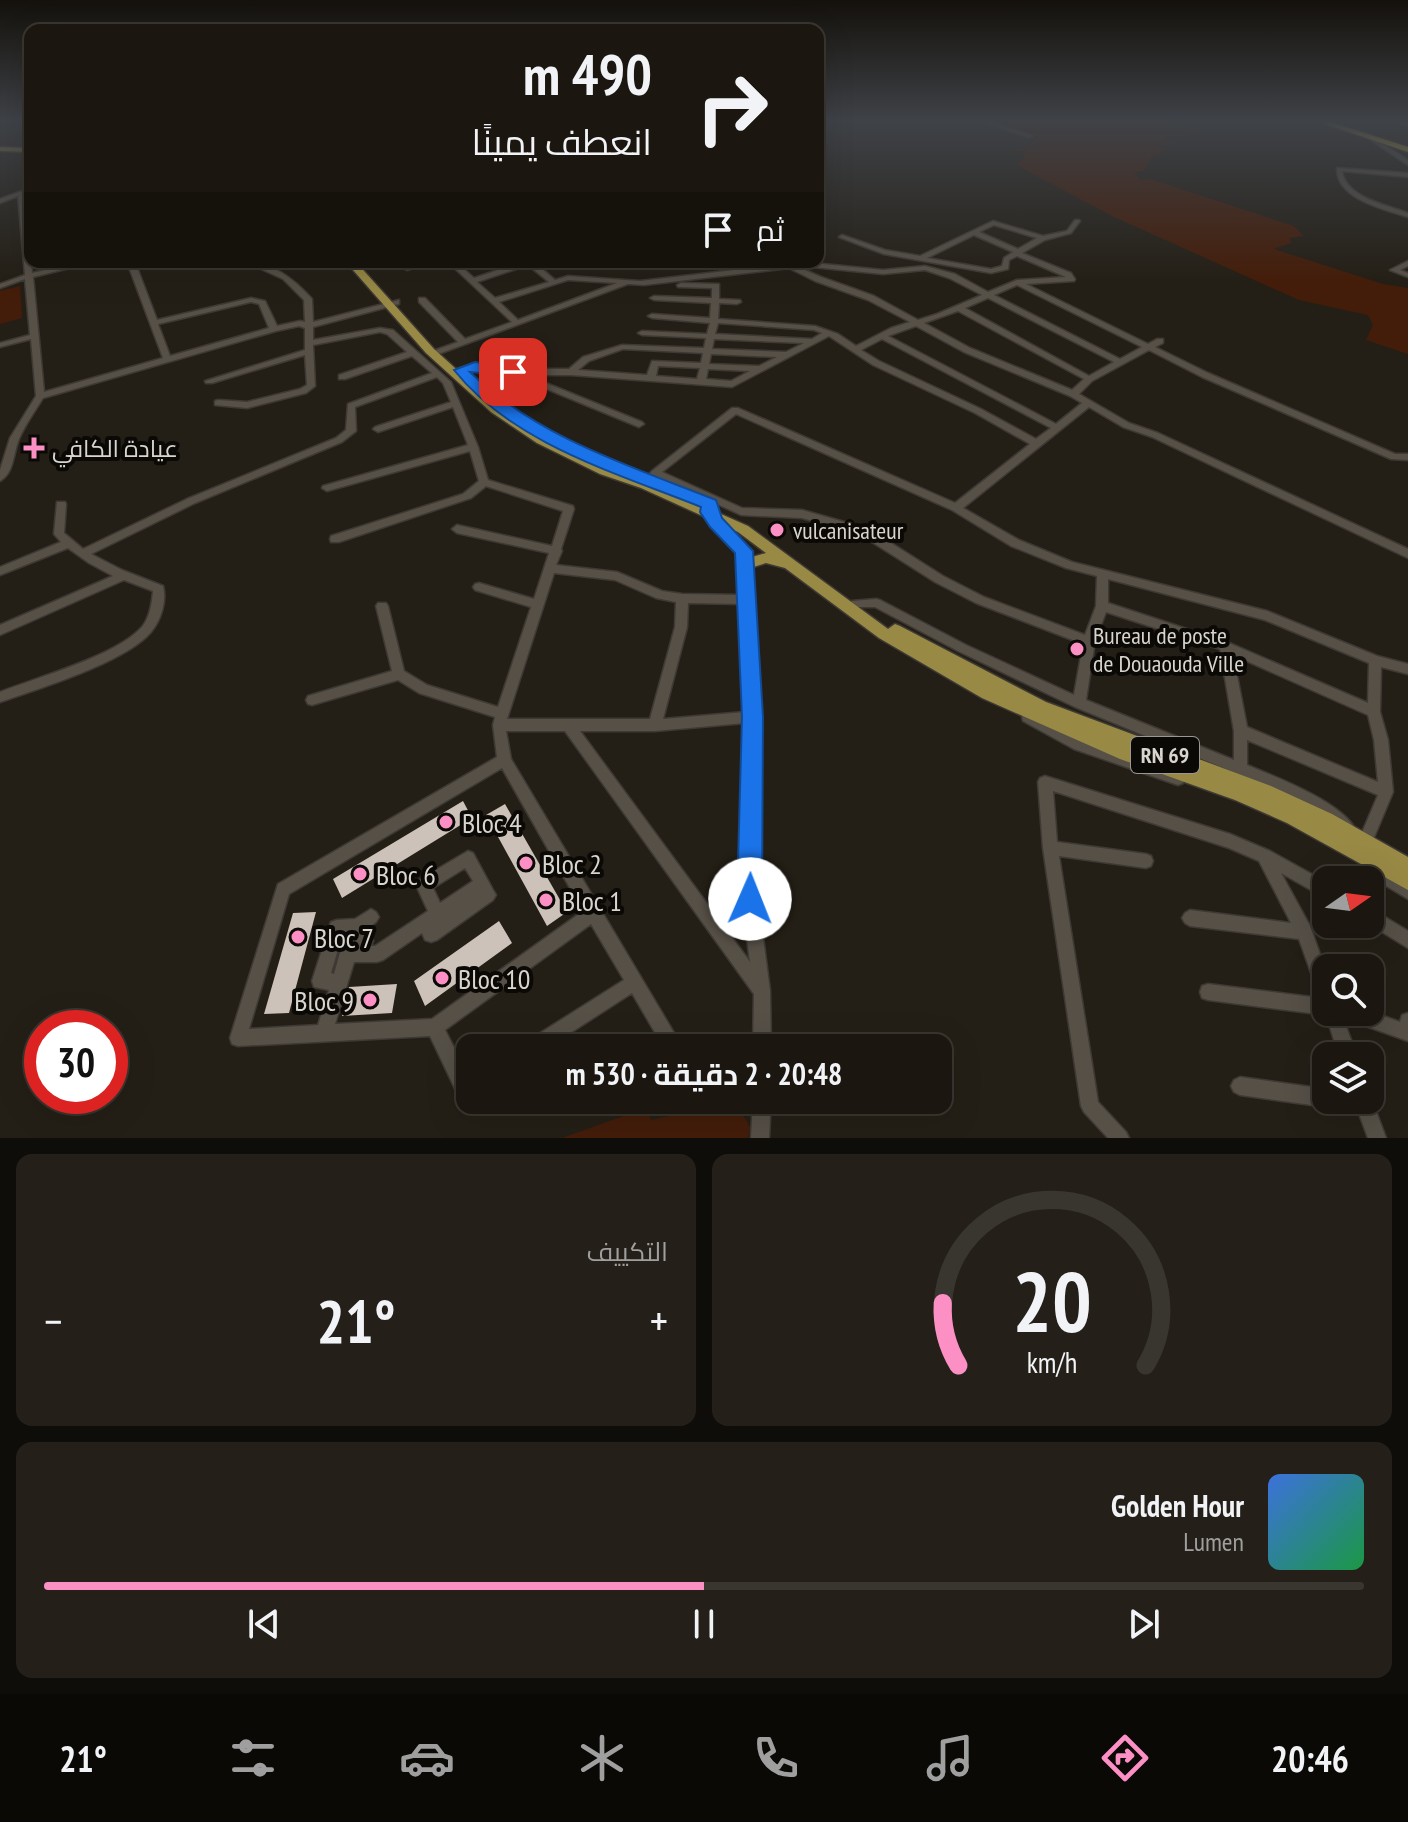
<!DOCTYPE html>
<html lang="ar">
<meta charset="utf-8">
<style>
body{margin:0;font-family:"PT Sans Narrow",Cairo,sans-serif;background:#242019;color:#f1f3f6;direction:rtl;height:100vh;display:flex;flex-direction:column;font-size:30px;white-space:nowrap}
*{box-sizing:border-box;margin:0}
p{font-size:26px;color:#a09f9f}
.icon{flex:none;width:44px;height:44px;fill:none;stroke:currentColor;stroke-width:2;stroke-linecap:round;stroke-linejoin:round}
.map{position:relative;height:1138px;overflow:hidden;direction:ltr}
.details{display:flex;flex-direction:column;gap:16px;padding:16px;background:#0f0d09;flex:1}
.details>*{flex:none}
.banner{position:absolute;left:24px;top:24px;width:800px;height:244px;border-radius:16px;box-shadow:0 8px 32px #0002,0 0 0 2px #393630;direction:rtl;background:#1b1710;color:#f1f3f6;overflow:hidden}
.needle{width:52px;rotate:76deg}
.controls{position:absolute;left:1312px;top:866px;display:grid;gap:16px}
.controls a{display:grid;place-items:center;width:72px;height:72px;border-radius:16px;background:#1b1710;box-shadow:0 8px 32px #0002,0 0 0 2px #393630;font-size:40px}
.speed{position:absolute;left:24px;top:1010px;display:flex;gap:16px;font-size:40px;font-weight:700;text-align:center}
.speed>*{display:grid;place-content:center;width:104px;height:104px;border-radius:50%;background:#1b1710;box-shadow:0 8px 32px #0002,0 0 0 2px #393630;line-height:1}
.speed .limit{border:12px solid #d22;background:#fff;color:#111}
.pin{position:absolute;display:grid;place-items:center;width:68px;height:68px;color:#fff;margin:-34px;border-radius:16px;box-shadow:0 4px 12px #0006}
.me{position:absolute;width:88px;margin:-44px;rotate:1deg;stroke-linejoin:round;filter:drop-shadow(0 0 6px #0008)}
.turn{display:flex;align-items:center;gap:28px;height:168px;padding:0 40px;font-size:36px}
.turn .icon{width:104px;height:104px;stroke-width:2.5}
.turn b{display:block;font-size:56px;line-height:68px}
.then{display:flex;align-items:center;height:76px;padding:0 40px;background:#0003;gap:16px;font-size:30px}
.big{font-size:60px;font-weight:700;line-height:1.1}
.details .widget{flex:1;display:flex;flex-direction:column;justify-content:center;gap:12px;min-width:0;padding:0 28px;border-radius:16px;background:#242019}
.details .dial{align-items:center;gap:0}
.dial svg{height:208px;overflow:visible;fill:none;stroke:#393630;stroke-width:7;stroke-linecap:round;text-anchor:middle}
.dial text{fill:#f1f3f6;stroke:none}
.song{display:flex;align-items:center;gap:24px}
.cover{width:96px;height:96px;border-radius:12px;background:linear-gradient(135deg,hsl(220 70% 55%),hsl(140 70% 35%))}
.played{height:8px;border-radius:4px;background:linear-gradient(90deg,#fc8fc3 50%,#393630 50%)}
.keys{display:flex;justify-content:space-around;direction:ltr}
.heat{display:flex;justify-content:space-between;align-items:center;font-size:44px;direction:ltr}
.details .tiles{flex:1;display:grid;gap:16px;grid-template-columns:1fr 1fr}
.widget:last-child{grid-column:span 2}
.trip{position:absolute;left:456px;top:1034px;width:496px;height:80px;border-radius:16px;background:#1b1710;box-shadow:0 8px 32px #0002,0 0 0 2px #393630;font-weight:700;line-height:80px;text-align:center;direction:rtl}
.tab-bar{display:flex;height:128px;justify-content:space-around;align-items:center;background:#0b0906;color:#a09f9f}
.tab-bar .icon{width:56px;height:56px}
.tab-bar .current{color:#fc8fc3}
.tab-bar b{font-size:36px;color:#f1f3f6}
.map>svg:first-child{display:block}
</style>
<div class="map">
<svg width="1408" height="1138" viewBox="0 0 1408 1138">
<rect width="100%" height="100%" fill="#241f16"/>
<!-- green -->
<path fill="#441d0a" d="M991 122H1173L1187 129 1189 136 1164 137 1172 145H1163L1165 153 1152 157 1144 171 1134 173 1141 180 1150 179 1294 226 1304 236 1290 238 1291 243 1274 249 1383 284 1408 288V354L1366 340 1373 325 1368 315 1299 300 1114 217 1022 168 1016 163 1024 159 1023 151 1009 152 1029 146 1038 136Z
M20 286 22 318 0 324V291Z
M735 1101 750 1127 748 1138H562L646 1108 651 1120Z"/>
<!-- building -->
<path fill="#cdc2b9" d="M463 801 472 818 342 898 333 879Z
M505 804 567 912 547 926 486 815Z
M316 912 289 1013 264 1014 293 913Z
M499 921 512 943 425 1006 414 981Z
M397 984 392 1013 342 1016 349 987Z"/>
<g fill="none" stroke-linecap="round" stroke-linejoin="round">
<defs>
<path id="minor" d="M983 122H991L1033 136 1028 137Z
M1371 136 1408 160V165L1369 139Z
M1337 168 1408 173V177L1342 171C1346 198 1387 205 1408 213V217C1384 209 1336 199 1337 168Z
M30 190V194L24 195 32 273 81 262H94L33 277 44 392 163 358 127 262H135L157 320 251 298 265 301 277 326 300 321 305 322 304 300 283 279 246 262C273 262 295 280 312 299L313 322 399 300V304L313 327V340L380 328 393 330 451 382 478 447 488 480 573 506 574 509 561 549 562 551 556 565 617 572 662 591 682 594 742 595C742 581 744 563 737 551 726 533 706 527 705 504L709 501 657 478 649 487 645 488 640 485 652 471 732 408H738L955 503 1030 444 975 413 873 365 829 336 732 387 571 375H526L642 422 644 424 639 427 513 375 476 369 457 375H451V371L475 363 513 369H569L583 357 622 345 704 348 706 338 642 335 638 333 642 331 707 334 710 323 652 318 648 316 652 314 710 318 711 303 654 300 650 298 654 296 712 298V288L678 287 677 285 681 283 719 284V299L740 300 741 302 737 304 719 303 718 319 815 326 838 334 856 346 891 328 910 322 868 300 815 281 789 268 644 285 628 284 433 356 429 354 430 352 458 342 419 302V298H425L465 339 512 322 448 262H456L474 278 522 262H534L555 280 568 276 640 281 803 262 883 270 925 266 955 274 988 292 1017 280 1066 277 1017 256 1009 260 1008 269 991 273 884 254 839 237 842 235 885 250 920 256 993 221 1043 236 1067 231 1075 220H1079L1080 221 1071 233 1045 240 1022 253 1071 273 1075 279 1074 281 1026 284 1148 344 1157 339H1163V343L1155 347 1208 373 1395 454H1408V460L1391 459 1202 377 1149 350 1092 381 1079 394 1129 423 1158 433 1408 549V558L1152 437 1123 427 1089 407 963 508 1019 540 1072 562 1267 611 1377 656 1408 664V674L1381 667 1380 712 1388 740 1393 792 1370 847 1365 849 1360 847 1358 842 1378 795 1247 740V765C1276 777 1342 802 1356 830L1354 835 1349 837 1344 835 1324 816 1260 783 1075 707 958 651 875 607H852L850 604 852 601 876 599 880 600 966 645 1074 695 1083 644 976 603 935 582 861 535 802 518 741 515 715 503C717 529 745 535 752 564L758 717V899L770 991 771 1048H753L754 994 565 731H506L511 759 683 1048H664L632 993 547 1048H523L526 1042 624 980 591 924 445 1030 470 1079V1098L465 1100 459 1097 430 1036 238 1046 232 1044 230 1038 278 884 497 757 493 725 495 717 419 693 398 680 312 705 308 704 306 700 308 696 392 671 376 606 378 603H386L388 606 404 671 427 685 498 707 531 607 475 590 473 587 475 584 479 583 534 599 549 553 457 533 452 529 457 525 552 546 563 511 486 486 471 498 339 542H331L330 539 331 536 463 494 479 481 470 451 327 491 322 488 323 486 468 445 453 407 378 432 373 429 375 427 451 402 443 383 437 377 355 407 356 431 342 442 195 503 91 554 122 570 163 586C167 601 161 620 151 632 126 662 38 689 0 702V692C38 677 116 656 142 627 150 617 152 603 153 591L124 580 0 635V625L113 576 89 563 68 548 0 575V567L61 542 54 534 57 502H65L66 504 64 533 83 549 187 499 336 438 346 430 348 404 432 373 412 356 345 379H339V375L407 352 387 334 380 332 313 345 315 386 306 393 247 408 215 405V401L218 400 247 402 300 389 307 385 305 355 212 383H206L205 381 305 350V328L299 326 276 331 43 398C35 411 25 425 19 439 13 454 14 473 0 481V470L10 438 36 396 31 339 0 347V343L30 335 25 279 0 288V284L25 275 18 196 0 203V199L19 192ZM994 225 1037 238 1018 249 979 232ZM974 235 1013 252 1004 258 1002 266 991 269 927 258ZM528 265 549 282 495 298 477 282ZM802 266 883 274 925 270 949 278 982 295 937 314 918 320 874 296 821 277 798 267ZM568 280 617 283 518 320 499 302ZM1017 285 1142 347 1120 359 994 295ZM988 298 1114 362 1089 376 965 308ZM251 302 259 304 269 328 170 356 158 324ZM958 311 1084 379 1072 390 970 348 924 323ZM718 323 814 330 822 333 812 339 715 334ZM916 326 964 352 1070 396 1082 403 1056 424 888 336ZM714 339 804 343 786 352 712 349ZM882 339 1051 428 1036 439 981 409 879 361 861 350ZM623 349 703 353 701 363 652 361 647 375 578 370 589 361ZM711 354 777 357 759 366 709 364ZM658 366 700 368 697 379 656 376ZM708 369 750 371 731 381 706 379ZM736 414 952 510 1011 546 1066 568 1097 576 1096 606 1085 635 984 597 943 576 869 529 802 510 742 508 662 472ZM554 573 615 580 656 598 676 602 675 627 650 719H507ZM1108 579 1265 620 1369 663 1368 703 1229 643 1108 603ZM688 603 743 604 745 712 663 719 687 627ZM1106 612 1220 649 1234 731V760L1086 700 1095 641ZM1233 655 1368 715 1374 740 1378 782 1247 727ZM745 723 742 899 750 962 580 731H655ZM502 768 583 911 432 1019 335 1024 354 962H377L383 960 422 933 425 940 431 942 437 940 493 900 496 895 493 890 473 853 468 851 419 880 416 885 428 911 375 946H371L373 941 367 929 376 922 379 917 376 912 371 909 355 919 337 920 331 922 312 981 314 987 329 990 318 1025 249 1029 289 894ZM465 868 473 881 440 903 433 888ZM345 935 334 974 331 973 342 936Z
M1408 261V266L1400 270 1408 273V277L1390 270Z
M308 262H316L320 266 313 268Z
M421 262H433L407 270 403 268Z
M1028 711 1083 740 1178 773 1183 775 1185 779 1183 783 1178 785 1074 749 1023 721 1022 717 1023 713Z
M1045 776 1230 834 1270 851 1326 882V903L1321 900 1318 894 1281 873 1310 926 1326 971V1012L1370 1011 1400 1022 1402 1015 1408 1013V1041L1343 1018 1357 1056H1339L1326 1015 1208 1000 1202 998 1200 992 1202 986 1208 984 1320 998 1299 939 1190 926 1185 923 1182 918 1185 913 1190 910 1291 923 1259 861 1229 848 1053 791 1057 842 1146 854 1151 856 1153 861 1151 866 1146 868 1059 856 1098 1102 1126 1132 1129 1138H1108L1084 1112 1081 1106 1043 848 1038 782 1040 778Z
M1378 866 1408 882V899L1373 878 1371 873 1373 868Z
M1370 908 1408 931V948L1369 924H1370Z
M1240 1077 1326 1089V1100H1370V1095L1386 1138H1368L1358 1111 1335 1106 1333 1102 1326 1107 1240 1095 1234 1092 1231 1086 1234 1080Z
M753 1100H771L769 1138H751Z"/>
<path id="major" d="M1398 122H1408V126L1399 123Z
M0 147 30 148V152L0 151Z
M346 262H356L434 349 499 408 545 437 608 468 649 482 748 526 888 629 895 624 900 626 1046 702 1271 786 1332 814 1408 857V890L1287 823 1235 800 1120 759 982 698 879 638 785 568 766 563 747 569 742 568 740 564 742 560 766 553 738 532 641 488 600 474 537 443 491 412 426 353Z"/>
<path id="highway" d="M1319 122H1330L1408 147V152Z"/>
</defs>
<!-- minor casing -->
<use href="#minor" stroke="#3e3934" stroke-width="3"/>
<!-- major casing -->
<use href="#major" stroke="#3e3934" stroke-width="3"/>
<!-- highway casing -->
<use href="#highway" stroke="#3e3934" stroke-width="3"/>
<!-- minor -->
<use href="#minor" fill="#565047" fill-rule="evenodd"/>
<!-- major -->
<use href="#major" fill="#988a45" fill-rule="evenodd"/>
<!-- highway -->
<use href="#highway" fill="#c4b044" fill-rule="evenodd"/>
</g>
<!-- sky -->
<linearGradient id="sky" x2="0" y2="1"><stop stop-color="#14110c"/><stop offset="0.43" stop-color="#3f4247"/><stop offset="1" stop-color="#3f4247" stop-opacity="0"/></linearGradient>
<rect width="1408" height="281" fill="url(#sky)"/>
<!-- route -->
<path fill="#1a73e8" stroke="#114b97" stroke-width="2" d="M475 362 518 369V375L513 376 470 372C538 438 630 466 716 500L722 518 753 551 763 717 762 899 759 908 750 912 741 908 737 899 742 717 735 553 710 527 700 512 701 507C617 473 513 444 454 370Z"/>
<!-- markers -->
<g fill="#fc8fc3" stroke="#0b0906" stroke-width="3">
<path d="M30 436h8v8h8v8h-8v8h-8v-8h-8v-8h8z"/>
<circle cx="777" cy="530" r="8"/>
<circle cx="1077" cy="649" r="8"/>
<circle cx="446" cy="822" r="8"/>
<circle cx="526" cy="863" r="8"/>
<circle cx="360" cy="874" r="8"/>
<circle cx="546" cy="900" r="8"/>
<circle cx="298" cy="937" r="8"/>
<circle cx="442" cy="978" r="8"/>
<circle cx="370" cy="1000" r="8"/>
</g>
<g text-anchor="middle" dominant-baseline="central" stroke-width="8" stroke-linejoin="round" paint-order="stroke">
<!-- shield labels -->
<rect fill="#0b0906" stroke="#9a9792" stroke-width="2" x="1131" y="737" width="68" height="36" rx="6"/>
<g font-size="22" font-weight="bold" fill="#d8d4ce">
<text x="1165" y="755">RN 69</text>
</g>
<!-- poi labels -->
<g font-size="24" fill="#d8d4ce" stroke="#0b0906" text-anchor="start">
<text x="52" y="448">عيادة الكافي</text>
<text x="793" y="530">vulcanisateur</text>
<text x="1093" y="635">Bureau de poste<tspan x="1093" dy="28">de Douaouda Ville</tspan></text>
</g>
<!-- near-poi labels -->
<g font-size="28" fill="#d8d4ce" stroke="#0b0906" text-anchor="start">
<text x="462" y="822">Bloc 4</text>
<text x="542" y="863">Bloc 2</text>
<text x="376" y="874">Bloc 6</text>
<text x="562" y="900">Bloc 1</text>
<text x="314" y="937">Bloc 7</text>
<text x="458" y="978">Bloc 10</text>
<text x="354" y="1000" text-anchor="end">Bloc 9</text>
</g>
</g>
</svg>
<div class="controls">
<a><svg class="needle" viewBox="-14 -14 28 28"><path d="M0-13l5 13h-10z" fill="#e53935"/><path d="M0 13l5-13h-10z" fill="#a09f9f"/></svg></a>
<a><svg class="icon" aria-label="search" viewBox="0 0 24 24"><circle cx="10" cy="10" r="6"/><path d="M15 15l6 6"/></svg></a>
<a><svg class="icon" aria-label="layers" viewBox="0 0 24 24"><path d="M12 4l9 5-9 5-9-5zM3 14l9 5 9-5"/></svg></a>
</div>
<div class="speed"><div class="limit">30</div></div>
<div class="pin" style="left:513px;top:372px;background:#d93025"><svg class="icon" aria-label="arrive" viewBox="0 0 24 24"><path d="M6 21V4h12l-3 4 3 4H6"/></svg></div>
<svg class="me" style="left:750px;top:899px" viewBox="-20 -20 40 40"><circle r="19" fill="#fff"/><path d="M0-13L10 11 0 6-10 11z" fill="#1a73e8"/></svg>
<div class="trip">20:48 · 2 دقيقة · 530 m</div>
<div class="banner">
<div class="turn"><svg class="icon" aria-label="right" viewBox="0 0 24 24"><path d="M7 20v-9h11M14 6l5 5-5 5"/></svg><div><b>490 m</b>انعطف يمينًا</div></div>
<div class="then">ثم<svg class="icon" aria-label="arrive" viewBox="0 0 24 24"><path d="M6 21V4h12l-3 4 3 4H6"/></svg></div>
</div>
</div>
<section class="details">
<div class="tiles">
<div class="widget dial"><svg viewBox="0 0 100 80">
<path d="M14 69A42 42 0 1 1 86 69"/>
<path d="M14 69A42 42 0 0 1 8 45" stroke="#fc8fc3"/>
<text x="50" y="56" font-size="32" font-weight="700">20</text>
<text x="50" y="72" font-size="11">km/h</text>
</svg></div>
<div class="widget"><p>التكييف</p>
<div class="heat"><a>−</a><b class="big">21°</b><a>+</a></div>
</div>
<div class="widget">
<div class="song"><i class="cover"></i><div><b>Golden Hour</b><p>Lumen</p></div></div>
<div class="played"></div>
<div class="keys"><svg class="icon" aria-label="previous" viewBox="0 0 24 24"><path d="M18 5L8 12l10 7zM5 5v14"/></svg><svg class="icon" aria-label="pause" viewBox="0 0 24 24"><path d="M8 5v14M16 5v14"/></svg><svg class="icon" aria-label="next" viewBox="0 0 24 24"><path d="M6 5l10 7-10 7zM19 5v14"/></svg></div>
</div>
</div>
</section>
<nav class="tab-bar">
<b>20:46</b>
<svg class="icon current" aria-label="directions" viewBox="0 0 24 24"><path d="M12 3l9 9-9 9-9-9zM9 14v-3h6M13 9l2 2-2 2"/></svg>
<svg class="icon" aria-label="music" viewBox="0 0 24 24"><path d="M9 18V5l10-2v13"/><circle cx="6" cy="18" r="3"/><circle cx="16" cy="16" r="3"/></svg>
<svg class="icon" aria-label="phone" viewBox="0 0 24 24"><path d="M5 4h4l2 5-3 2q2 4 5 5l2-3 5 2v4C11 20 4 13 5 4z"/></svg>
<svg class="icon" aria-label="climate" viewBox="0 0 24 24"><path d="M12 3v18M4 7l16 10M4 17L20 7"/></svg>
<svg class="icon" aria-label="car" viewBox="0 0 24 24"><path d="M5 17H2v-5l4-1 3-4h7l3 4 3 1v5h-3M9 17h6M6 11h13"/><circle cx="7" cy="17" r="2"/><circle cx="17" cy="17" r="2"/></svg>
<svg class="icon" aria-label="filters" viewBox="0 0 24 24"><path d="M4 7h16M4 17h16"/><circle cx="9" cy="7" r="2"/><circle cx="15" cy="17" r="2"/></svg>
<b>21°</b>
</nav>
